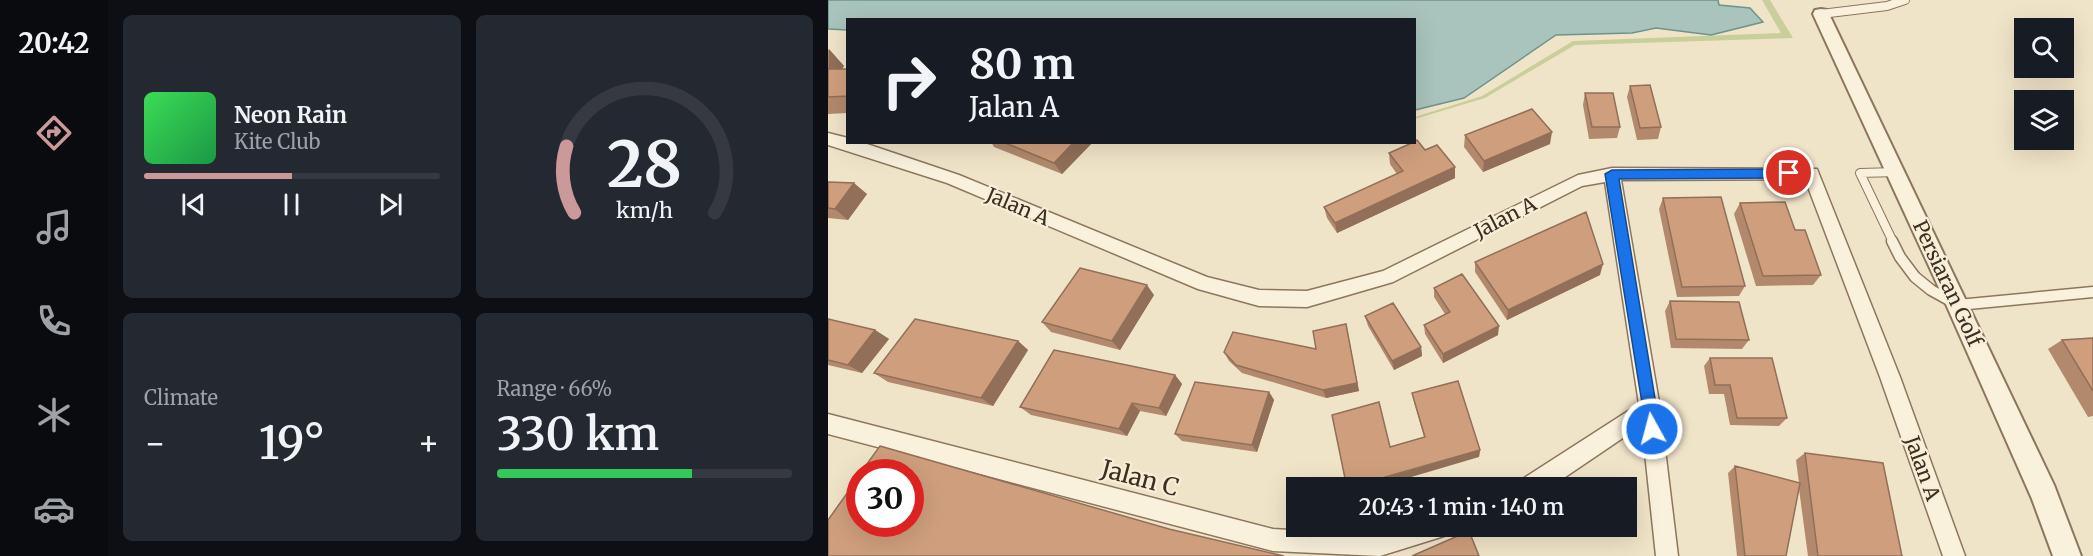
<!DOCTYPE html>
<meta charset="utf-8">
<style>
body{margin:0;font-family:Merriweather,serif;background:#242831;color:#f1f3f6;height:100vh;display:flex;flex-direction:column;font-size:22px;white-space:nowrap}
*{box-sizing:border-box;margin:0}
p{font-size:20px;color:#9ea1a6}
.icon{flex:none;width:33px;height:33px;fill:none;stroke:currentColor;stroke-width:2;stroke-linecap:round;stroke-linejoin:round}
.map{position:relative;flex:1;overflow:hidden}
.details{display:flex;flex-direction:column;gap:15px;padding:15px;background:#0d0f14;width:720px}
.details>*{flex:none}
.hud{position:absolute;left:18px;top:18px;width:570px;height:126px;border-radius:0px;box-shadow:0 6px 24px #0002;background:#171b24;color:#f1f3f6;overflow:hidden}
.controls{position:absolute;left:1186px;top:18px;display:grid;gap:12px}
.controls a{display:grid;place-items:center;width:60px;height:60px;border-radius:0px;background:#171b24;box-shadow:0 6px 24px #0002;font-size:30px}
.speed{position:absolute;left:18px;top:459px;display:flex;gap:12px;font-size:30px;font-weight:700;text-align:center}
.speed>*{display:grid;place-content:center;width:78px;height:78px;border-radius:50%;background:#171b24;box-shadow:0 6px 24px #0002;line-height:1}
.speed .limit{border:9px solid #d22;background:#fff;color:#111}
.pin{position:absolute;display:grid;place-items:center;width:51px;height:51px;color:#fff;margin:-26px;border:3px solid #fff;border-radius:50%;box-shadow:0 2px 6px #0007}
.me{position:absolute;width:66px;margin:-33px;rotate:353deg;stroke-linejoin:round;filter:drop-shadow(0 0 4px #0008)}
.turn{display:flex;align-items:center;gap:21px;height:126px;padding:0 24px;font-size:27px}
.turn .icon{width:78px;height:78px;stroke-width:2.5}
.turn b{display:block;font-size:42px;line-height:51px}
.big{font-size:45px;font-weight:600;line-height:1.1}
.details .tile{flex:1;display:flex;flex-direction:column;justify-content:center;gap:9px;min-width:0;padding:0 21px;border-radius:9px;background:#242831}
.details .dial{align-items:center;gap:0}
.dial svg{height:156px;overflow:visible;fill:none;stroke:#363941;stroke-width:7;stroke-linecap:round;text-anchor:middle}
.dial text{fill:#f1f3f6;stroke:none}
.song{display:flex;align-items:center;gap:18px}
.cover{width:72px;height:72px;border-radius:9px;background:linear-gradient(135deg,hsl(130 70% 55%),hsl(140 70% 35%))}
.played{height:6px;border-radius:3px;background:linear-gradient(90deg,#cc999b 50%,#363941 50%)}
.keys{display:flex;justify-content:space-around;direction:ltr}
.heat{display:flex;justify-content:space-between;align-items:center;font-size:33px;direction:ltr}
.charge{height:9px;border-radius:4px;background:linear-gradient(90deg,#34c759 66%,#363941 0)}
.details .tiles{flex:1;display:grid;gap:15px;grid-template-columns:repeat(2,1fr)}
.trip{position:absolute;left:458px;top:477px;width:351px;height:60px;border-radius:0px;background:#171b24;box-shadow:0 6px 24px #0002;font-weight:600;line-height:60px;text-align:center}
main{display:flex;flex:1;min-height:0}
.dock{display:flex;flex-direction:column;width:108px;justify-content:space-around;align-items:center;background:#090b0e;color:#9ea1a6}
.dock .icon{width:42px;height:42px}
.dock .selected{color:#cc999b}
.dock b{font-size:27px;color:#f1f3f6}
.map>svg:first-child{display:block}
</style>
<main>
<nav class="dock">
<b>20:42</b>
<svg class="icon selected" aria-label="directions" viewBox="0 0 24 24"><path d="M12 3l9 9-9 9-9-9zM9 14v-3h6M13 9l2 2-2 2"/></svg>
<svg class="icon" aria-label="music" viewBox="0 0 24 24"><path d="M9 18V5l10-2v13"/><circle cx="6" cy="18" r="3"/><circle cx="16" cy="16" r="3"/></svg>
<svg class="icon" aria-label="phone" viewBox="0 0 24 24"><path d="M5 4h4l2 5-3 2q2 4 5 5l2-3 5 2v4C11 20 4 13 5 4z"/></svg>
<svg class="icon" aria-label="climate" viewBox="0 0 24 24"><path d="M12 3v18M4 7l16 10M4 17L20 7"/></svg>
<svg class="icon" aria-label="car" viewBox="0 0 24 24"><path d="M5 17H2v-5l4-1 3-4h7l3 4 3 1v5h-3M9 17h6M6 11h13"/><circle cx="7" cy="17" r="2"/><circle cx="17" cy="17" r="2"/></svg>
</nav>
<section class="details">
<div class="tiles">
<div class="tile">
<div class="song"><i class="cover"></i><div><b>Neon Rain</b><p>Kite Club</p></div></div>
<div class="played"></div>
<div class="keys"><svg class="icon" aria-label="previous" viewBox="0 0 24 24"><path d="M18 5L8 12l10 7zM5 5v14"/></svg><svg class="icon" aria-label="pause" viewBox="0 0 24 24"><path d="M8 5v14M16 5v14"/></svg><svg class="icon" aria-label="next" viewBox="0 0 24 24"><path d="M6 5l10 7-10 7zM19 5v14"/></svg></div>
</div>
<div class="tile dial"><svg viewBox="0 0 100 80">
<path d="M14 69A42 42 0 1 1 86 69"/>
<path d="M14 69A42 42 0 0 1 10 35" stroke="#cc999b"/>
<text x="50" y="56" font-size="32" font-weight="700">28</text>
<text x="50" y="72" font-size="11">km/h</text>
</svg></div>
<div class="tile"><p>Climate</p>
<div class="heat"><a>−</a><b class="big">19°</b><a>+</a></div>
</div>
<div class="tile"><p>Range · 66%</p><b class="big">330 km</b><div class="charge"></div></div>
</div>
</section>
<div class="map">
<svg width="1265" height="556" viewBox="0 0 1265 556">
<rect width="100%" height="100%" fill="#f0e4c8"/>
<!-- green -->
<path fill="#c9cf9b" d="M934 0H942L965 38 747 45 657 98 587 119V117L654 96 745 41 953 33Z"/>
<!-- water -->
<path fill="#a9c4bc" stroke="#6f938a" stroke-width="1.5" d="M0 0H890L891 5 922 8 935 22 883 35 828 28 804 33 728 35 636 98 587 110 586 20H20L19 30 0 29Z"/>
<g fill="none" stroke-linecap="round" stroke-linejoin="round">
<defs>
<path id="service-far1" d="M993 14 1059 6 1077 0
M1065 242 1032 173 1069 172"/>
<path id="service" d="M1064 241 1072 257 1087 277 1103 290 1130 305 1265 292"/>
<path id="minor" d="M0 133 20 138V142H33L131 175 379 277 431 290 479 291 555 271 750 175 784 168 989 169 1072 377 1137 556H1115L1052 377 977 179 793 180 832 408 850 556H828L814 425 721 488H690L693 480 811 404 777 182 754 186 565 282 479 307 431 306 370 289 119 183 0 145Z
M0 414 445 529 548 535 575 526H624L621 534 613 537 552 556 445 551 0 434Z"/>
<path id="tertiary" d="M993 9 999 10 1001 14 1226 485 1253 556H1225L1204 499 1106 277 985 14 987 10Z"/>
</defs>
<!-- service-far1 casing -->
<use href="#service-far1" stroke="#8d765c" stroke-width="10"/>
<!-- service casing -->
<use href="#service" stroke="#8d765c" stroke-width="13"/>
<!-- minor casing -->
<use href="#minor" stroke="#8d765c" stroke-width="3"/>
<!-- tertiary casing -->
<use href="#tertiary" stroke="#8d765c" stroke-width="4"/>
<!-- service-far1 -->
<use href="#service-far1" stroke="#faf1dc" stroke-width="8"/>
<!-- service -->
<use href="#service" stroke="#faf1dc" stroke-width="10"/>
<!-- minor -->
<use href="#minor" fill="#faf1dc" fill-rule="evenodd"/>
<!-- tertiary -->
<use href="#tertiary" fill="#faf1dc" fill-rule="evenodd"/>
</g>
<!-- wall -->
<path fill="#b2896c" d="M0 49 16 66 14 69H20V113L0 114Z
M802 86 833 127 830 139 809 140 799 97Z
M757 93 792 127 789 138 761 139 755 105Z
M637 135 722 144 655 172 636 147Z
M163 142H265L234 174 166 147Z
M561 153 627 178 509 233 499 218 496 207 569 174 562 164Z
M0 182 39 194 20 220 0 218Z
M835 198 917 286 911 296 849 297 831 209Z
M912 203 967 230 993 275 985 285 928 286 906 214Z
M647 262 772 275 679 320 647 272Z
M606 288 670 335 615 363 597 334 596 325 617 314 606 297Z
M326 295 292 350 223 332 214 322Z
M842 301 921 340 914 349 843 348 837 311Z
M537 316 593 347 594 356 566 370 540 326Z
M0 319 47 330 61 339 34 373 0 365Z
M518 324 531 391 498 398 414 373 401 361 396 352 488 349Z
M1265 338V416L1260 417 1220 349 1234 340Z
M190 341 200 350 165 406 60 382 46 373Z
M882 358 959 418 951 426 902 425 896 394H881L876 366Z
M347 375 354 384 338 416 312 411 299 436 203 415 192 407Z
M441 392 446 400 429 452 354 441 347 434Z
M584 393 652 450 651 457 562 447 596 437 586 402Z
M977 453 1074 556H980L971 489 958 556H909L900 473 907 466 971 483 968 460Z"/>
<!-- shaded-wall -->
<path fill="#916f58" d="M1 49 16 66 3 86 0 83Z
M724 132 722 144 655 172 656 161Z
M246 142H265L234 174 226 163Z
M627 167V178L509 233 507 223Z
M26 183 39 194 20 220 7 209Z
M775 264 772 275 679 320 680 310Z
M319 285 326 295 292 350 284 341Z
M518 324 531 391 498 398 495 390Z
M671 326 670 335 615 363V354Z
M47 330 61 339 34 373 20 365Z
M190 341 200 350 165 406 153 398Z
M593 347 594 356 566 370 564 361Z
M347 375 354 384 338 416 331 408Z
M441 392 446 400 429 452 424 445Z
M304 403 312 411 299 436 291 429Z
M652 450 651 457 546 488H521Z"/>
<!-- building -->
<path fill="#cf9f7d" stroke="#916f58" stroke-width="1.5" d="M0 69H20V96L0 97Z
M822 85 833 127 812 128 802 86Z
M757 93H785L792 127H764Z
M704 109 724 132 656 161 637 135Z
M589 140 597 150 609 145 627 167 507 223 496 207 575 171 561 153 586 142Z
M175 142H246L226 163Z
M0 182 26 183 7 209 0 208Z
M893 197 917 286 854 287 835 198Z
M957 202 967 230H977L993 275 935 276 912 203Z
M758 212 775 264 680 310 647 262Z
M252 268 319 285 284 341 214 322Z
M634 274 671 326 615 354 596 325 622 312 606 288Z
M842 301 911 302 921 340 848 339Z
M565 303 593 347 564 361 537 316Z
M0 319 47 330 20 365 0 360Z
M87 319 190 341 153 398 46 373Z
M518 324 529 383 495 390 408 365 396 352 405 332 488 349 485 331Z
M1265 338V391L1234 340Z
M226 350 347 375 331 408 304 403 291 429 192 407Z
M882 358H944L959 418H909L902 385H887Z
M630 381 652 450 519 488 504 415 551 402 562 447 597 437 584 393Z
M367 382 441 392 424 445 347 434Z
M52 446 341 529 456 556H0V520L32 475V524H82V472H33Z
M977 453 1055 463 1074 556H990Z
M907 466 972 483 958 556H917Z
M641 531 651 556H584Z"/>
<!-- route -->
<path fill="#1a73e8" stroke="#114b97" stroke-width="1.5" d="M961 169 967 173 961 178 791 179 832 429 830 434 824 436 819 434 777 174 784 170Z"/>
<g text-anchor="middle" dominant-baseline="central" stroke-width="4.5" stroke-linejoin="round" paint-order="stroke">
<!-- street labels -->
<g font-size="20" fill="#3d2e20" stroke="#f7eed8">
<text transform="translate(190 206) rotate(23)">Jalan A</text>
<text transform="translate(677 217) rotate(-27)">Jalan A</text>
<text transform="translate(1120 283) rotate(65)">Persiaran Golf</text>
<text transform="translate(1095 468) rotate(70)">Jalan A</text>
</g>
<!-- near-street labels -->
<g font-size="24" fill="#3d2e20" stroke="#f7eed8">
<text transform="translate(312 478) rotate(15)">Jalan C</text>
</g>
</g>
</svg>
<div class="controls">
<a><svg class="icon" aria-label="search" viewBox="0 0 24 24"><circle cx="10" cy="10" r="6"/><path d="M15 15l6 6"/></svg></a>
<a><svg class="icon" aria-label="layers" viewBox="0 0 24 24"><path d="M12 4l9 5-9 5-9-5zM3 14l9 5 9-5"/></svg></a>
</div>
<div class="speed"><div class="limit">30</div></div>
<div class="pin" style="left:961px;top:173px;background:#d93025"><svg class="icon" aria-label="arrive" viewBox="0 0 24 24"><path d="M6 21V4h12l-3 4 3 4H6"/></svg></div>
<svg class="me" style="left:824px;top:429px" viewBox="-20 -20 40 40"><circle r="17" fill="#1a73e8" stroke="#fff" stroke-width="3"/><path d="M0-11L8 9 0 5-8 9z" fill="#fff"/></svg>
<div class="trip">20:43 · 1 min · 140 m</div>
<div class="hud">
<div class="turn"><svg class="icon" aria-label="right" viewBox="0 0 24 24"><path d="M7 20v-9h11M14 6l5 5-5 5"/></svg><div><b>80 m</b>Jalan A</div></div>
</div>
</div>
</main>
